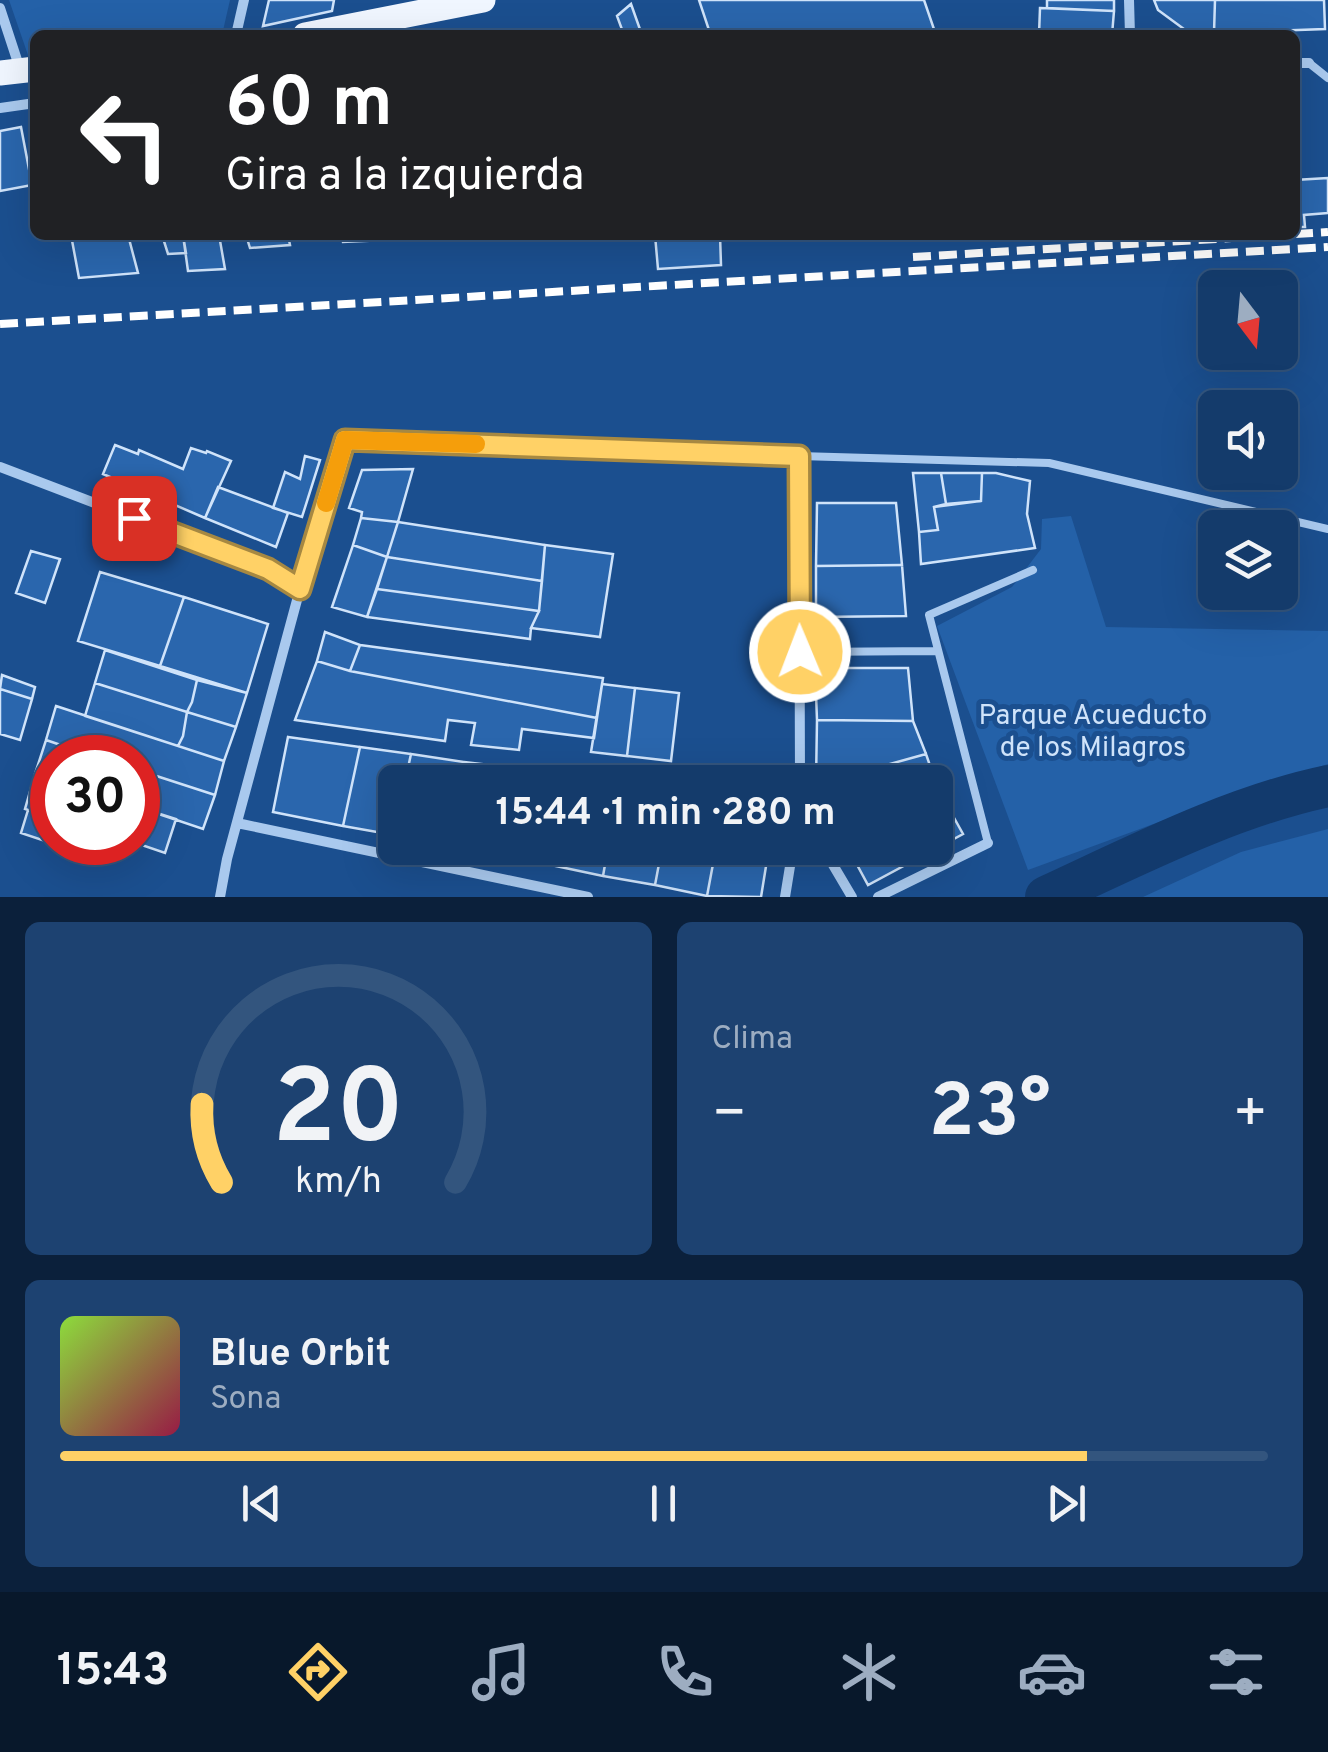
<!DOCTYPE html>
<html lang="es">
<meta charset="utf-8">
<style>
body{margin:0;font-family:Overpass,sans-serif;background:#1d4271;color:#f1f3f6;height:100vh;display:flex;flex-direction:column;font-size:38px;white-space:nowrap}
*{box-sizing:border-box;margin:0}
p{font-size:32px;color:#9dadc1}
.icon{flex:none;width:55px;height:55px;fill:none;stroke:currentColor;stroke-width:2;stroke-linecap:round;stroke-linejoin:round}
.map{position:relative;height:897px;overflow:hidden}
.sheet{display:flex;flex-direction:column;gap:25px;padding:25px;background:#0b203b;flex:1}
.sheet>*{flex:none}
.top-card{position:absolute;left:30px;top:30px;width:1270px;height:210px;border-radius:15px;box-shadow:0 10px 40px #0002,0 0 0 2px #33557e;background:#202124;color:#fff;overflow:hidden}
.needle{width:65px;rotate:164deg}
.tools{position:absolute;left:1198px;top:270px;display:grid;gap:20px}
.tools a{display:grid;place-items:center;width:100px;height:100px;border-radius:15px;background:#143b6b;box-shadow:0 10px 40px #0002,0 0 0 2px #33557e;font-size:50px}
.speed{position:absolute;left:30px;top:735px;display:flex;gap:20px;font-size:50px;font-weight:700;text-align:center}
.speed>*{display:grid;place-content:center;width:130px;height:130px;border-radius:50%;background:#143b6b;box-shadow:0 10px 40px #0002,0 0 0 2px #33557e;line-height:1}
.speed .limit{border:15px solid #d22;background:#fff;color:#111}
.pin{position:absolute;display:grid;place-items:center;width:85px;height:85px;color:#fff;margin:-42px;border-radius:20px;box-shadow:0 5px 15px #0006}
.me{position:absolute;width:110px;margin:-55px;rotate:359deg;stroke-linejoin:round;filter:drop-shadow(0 0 8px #0008)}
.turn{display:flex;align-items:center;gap:35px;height:210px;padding:0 30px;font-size:45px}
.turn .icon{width:130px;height:130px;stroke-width:2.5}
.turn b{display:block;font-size:70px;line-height:85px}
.big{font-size:75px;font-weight:700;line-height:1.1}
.sheet .tile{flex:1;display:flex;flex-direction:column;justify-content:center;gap:15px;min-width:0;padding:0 35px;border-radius:15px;background:#1d4271}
.sheet .dial{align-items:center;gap:0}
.dial svg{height:260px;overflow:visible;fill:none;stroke:#33557e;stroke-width:7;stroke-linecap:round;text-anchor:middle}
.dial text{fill:#f1f3f6;stroke:none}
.song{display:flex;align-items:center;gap:30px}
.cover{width:120px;height:120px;border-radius:15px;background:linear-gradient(135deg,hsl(90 70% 55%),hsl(340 70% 35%))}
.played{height:10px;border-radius:5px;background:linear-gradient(90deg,#ffd166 85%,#33557e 85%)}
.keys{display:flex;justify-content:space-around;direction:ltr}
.heat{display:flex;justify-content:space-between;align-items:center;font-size:55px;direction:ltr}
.sheet .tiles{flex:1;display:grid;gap:25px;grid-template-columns:1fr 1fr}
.tile:last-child{grid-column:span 2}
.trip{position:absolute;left:378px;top:765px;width:575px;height:100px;border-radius:15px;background:#143b6b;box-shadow:0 10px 40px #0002,0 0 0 2px #33557e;font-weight:700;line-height:100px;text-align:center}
.dock{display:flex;height:160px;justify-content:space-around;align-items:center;background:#08182b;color:#9dadc1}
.dock .icon{width:70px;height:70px}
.dock .selected{color:#ffd166}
.dock b{font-size:45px;color:#f1f3f6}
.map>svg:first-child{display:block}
</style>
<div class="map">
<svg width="1328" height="897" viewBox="0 0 1328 897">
<rect width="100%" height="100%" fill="#1b4f8f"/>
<!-- green -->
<path fill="#2461a8" d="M9 0H230L222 35H35V57L29 58Z
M1071 516 1106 627 1328 631V764L1208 804 1028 870 937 626 1012 587 1041 549 1042 519Z
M1328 829V897H1143L1241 852Z"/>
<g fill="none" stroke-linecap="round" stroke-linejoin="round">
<!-- river -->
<path stroke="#123a6d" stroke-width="42" d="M1046 897C1135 856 1232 806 1328 786"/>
</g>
<!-- building -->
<path fill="#2a66ad" stroke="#cfe3fa" stroke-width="2.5" d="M269 0H334L332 11 263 26Z
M699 0H924L936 35H696L709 30Z
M1047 0H1114V11L1047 8Z
M1154 0H1215L1214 33 1188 32 1158 10Z
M1215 0H1324L1325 29 1214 33Z
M631 4 642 35H624L617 16Z
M1040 8 1114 11 1112 35H1039Z
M21 127 32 185 0 191V131Z
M1328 178V213L1304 215 1305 227H1295V180Z
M71 235H128L138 273 79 278Z
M162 235H183L186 253 168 254Z
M183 235H219L225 269 188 271Z
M246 235H288L290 245 250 248Z
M342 235H385V240L343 242Z
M655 235H720L721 265 658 269Z
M115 445 138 454 139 450 183 469 191 448 206 453 207 451 231 461 205 518 103 474Z
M305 456 320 460 302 517 273 508 285 472 300 479Z
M413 469 398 522 361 518 362 512 349 508 362 470Z
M913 473H941L946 504 934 507 938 530 919 532Z
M941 473H982L981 501 946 504Z
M982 473H996L1030 481 1027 514 1035 548 921 564 919 532 938 530 934 507 981 501Z
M218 487 288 513 276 547 205 518Z
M817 503H896L902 565 816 566Z
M361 518 398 522 387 557 353 545Z
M398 522 545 545 542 581 387 557Z
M353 545 387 557 367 617 332 607Z
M545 545 613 554 600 637 531 628 539 611Z
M31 551 60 559 45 603 16 593Z
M387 557 542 581 539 611 377 589Z
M902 565 906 616 816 617V566Z
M100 572 184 597 160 666 78 641Z
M377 589 539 611 531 628 530 639 367 617Z
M184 597 268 624 247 693 160 666Z
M325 632 360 645 350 671 317 661Z
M360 645 603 678 597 718 350 671Z
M105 650 197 680 192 702 187 712 95 683Z
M317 661 350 671 597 718 594 738 522 729 519 750 471 745 475 723 448 720 445 741 295 720Z
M815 668H908L913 721 817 720Z
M2 675 35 687 32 699 0 689Z
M197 680 247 693 236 727 187 712 192 702Z
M95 683 187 712 183 736 178 746 85 716Z
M602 684 635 688 627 756 591 752Z
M635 688 679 693 671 761 627 756Z
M0 689 32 699 20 740 0 734Z
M56 706 224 761 215 795 138 770V758H99L46 740Z
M187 712 236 727 224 761 178 746 183 736Z
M817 720 913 721 926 754 825 782H816Z
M288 737 360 747 343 826 273 812Z
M46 740 99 758H52V780L35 774Z
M360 747 411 754 405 782H395L394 835 343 826Z
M411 754 464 762 460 782H405Z
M926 754 938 789 935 791V782H825Z
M464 762 516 768 513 782H460Z
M516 768 568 774 566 782H513Z
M138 770 215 795 203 829 138 807Z
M35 774 52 780V818L25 809Z
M568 774 621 780V782H566Z
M938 789 963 834 868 885 848 848H935V791Z
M138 807 176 819 165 853 133 842H138Z
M28 810 52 818V842H65L63 847 21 833Z
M500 848H554L551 865 499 855Z
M554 848H608L603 876 551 865Z
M608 848H662L655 885 603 876Z
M662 848H716L707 896 655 885Z
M716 848H769L761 897 707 896Z"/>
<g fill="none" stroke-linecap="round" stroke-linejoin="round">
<!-- lane -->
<path stroke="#a9c9ee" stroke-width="8" d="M1309 63 1328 78
M345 440 799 456 1049 463 1328 529
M800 652 937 651
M988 843 929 615 1033 570"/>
<!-- street -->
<path stroke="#a9c9ee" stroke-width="10" d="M1129 0 1130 35
M0 8 20 69
M236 35 244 0
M1295 63H1309
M0 108 35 103
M799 456 800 782
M0 467 268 569 300 589
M237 823 588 897
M823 848 852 897
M220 897 227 859 300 589 345 440
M785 897 793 848
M878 897 988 843"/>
<!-- primary -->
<path stroke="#f0f6ff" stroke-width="25" d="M305 35 483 0
M0 73 35 69"/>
<!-- rail -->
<path stroke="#fff" stroke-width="8" stroke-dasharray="18 8" stroke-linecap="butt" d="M1295 234 1328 232
M913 257 1282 235
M0 324 1328 247"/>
</g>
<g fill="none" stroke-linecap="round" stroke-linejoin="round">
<defs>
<path id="route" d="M134 518 268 569 300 589 345 440 799 456 800 652"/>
</defs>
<!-- route casing -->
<use href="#route" stroke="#a68842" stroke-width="25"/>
<!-- route -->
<use href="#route" stroke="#ffd166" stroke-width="18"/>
<!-- slow -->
<path stroke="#f59e0b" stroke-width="18" d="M326 503 345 440 476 444"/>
</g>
<g text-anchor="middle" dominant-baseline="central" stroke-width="10" stroke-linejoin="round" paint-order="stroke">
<!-- park labels -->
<g font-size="28" fill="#cfe3fa" stroke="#1b4f8f">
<text x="1093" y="717">Parque Acueducto<tspan x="1093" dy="32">de los Milagros</tspan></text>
</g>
</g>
</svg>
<div class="tools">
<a><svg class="needle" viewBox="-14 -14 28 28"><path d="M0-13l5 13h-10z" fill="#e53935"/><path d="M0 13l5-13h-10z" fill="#9dadc1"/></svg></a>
<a><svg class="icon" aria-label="sound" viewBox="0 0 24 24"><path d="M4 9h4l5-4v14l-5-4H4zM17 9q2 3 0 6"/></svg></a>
<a><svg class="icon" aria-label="layers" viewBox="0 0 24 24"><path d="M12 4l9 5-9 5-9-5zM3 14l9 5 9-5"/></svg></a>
</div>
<div class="speed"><div class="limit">30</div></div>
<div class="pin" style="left:134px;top:518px;background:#d93025"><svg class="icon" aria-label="arrive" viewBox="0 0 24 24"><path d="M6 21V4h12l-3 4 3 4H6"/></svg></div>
<svg class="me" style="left:800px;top:652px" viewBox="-20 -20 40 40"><circle r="17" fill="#ffd166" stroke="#fff" stroke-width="3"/><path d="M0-11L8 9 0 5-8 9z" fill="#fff"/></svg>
<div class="trip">15:44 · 1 min · 280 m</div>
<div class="top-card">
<div class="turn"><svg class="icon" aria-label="left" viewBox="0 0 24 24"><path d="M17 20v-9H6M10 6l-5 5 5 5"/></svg><div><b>60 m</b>Gira a la izquierda</div></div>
</div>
</div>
<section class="sheet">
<div class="tiles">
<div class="tile dial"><svg viewBox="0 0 100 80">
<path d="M14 69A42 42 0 1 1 86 69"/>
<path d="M14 69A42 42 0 0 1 8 45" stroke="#ffd166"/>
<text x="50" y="56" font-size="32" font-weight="700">20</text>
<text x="50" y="72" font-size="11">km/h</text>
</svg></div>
<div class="tile"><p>Clima</p>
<div class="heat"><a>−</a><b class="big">23°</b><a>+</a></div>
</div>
<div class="tile">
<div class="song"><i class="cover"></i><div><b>Blue Orbit</b><p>Sona</p></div></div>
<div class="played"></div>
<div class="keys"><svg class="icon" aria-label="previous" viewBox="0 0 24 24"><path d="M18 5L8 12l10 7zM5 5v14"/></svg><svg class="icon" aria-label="pause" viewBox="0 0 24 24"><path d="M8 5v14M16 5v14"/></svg><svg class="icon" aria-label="next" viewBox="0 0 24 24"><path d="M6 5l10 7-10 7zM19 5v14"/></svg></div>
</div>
</div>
</section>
<nav class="dock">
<b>15:43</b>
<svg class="icon selected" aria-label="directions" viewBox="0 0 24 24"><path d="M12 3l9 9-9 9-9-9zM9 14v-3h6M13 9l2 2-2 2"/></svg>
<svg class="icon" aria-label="music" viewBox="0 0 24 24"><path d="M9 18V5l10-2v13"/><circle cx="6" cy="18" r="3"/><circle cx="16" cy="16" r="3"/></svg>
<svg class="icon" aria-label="phone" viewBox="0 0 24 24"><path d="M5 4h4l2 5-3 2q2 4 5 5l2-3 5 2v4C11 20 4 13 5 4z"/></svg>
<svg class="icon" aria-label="climate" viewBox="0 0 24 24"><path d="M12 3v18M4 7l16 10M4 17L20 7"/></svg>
<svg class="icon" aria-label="car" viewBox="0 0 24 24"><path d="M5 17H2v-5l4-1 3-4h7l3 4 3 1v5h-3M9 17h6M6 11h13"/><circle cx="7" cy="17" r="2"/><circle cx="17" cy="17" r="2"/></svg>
<svg class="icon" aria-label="filters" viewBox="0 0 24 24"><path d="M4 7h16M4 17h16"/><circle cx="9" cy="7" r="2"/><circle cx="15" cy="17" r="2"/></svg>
</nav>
